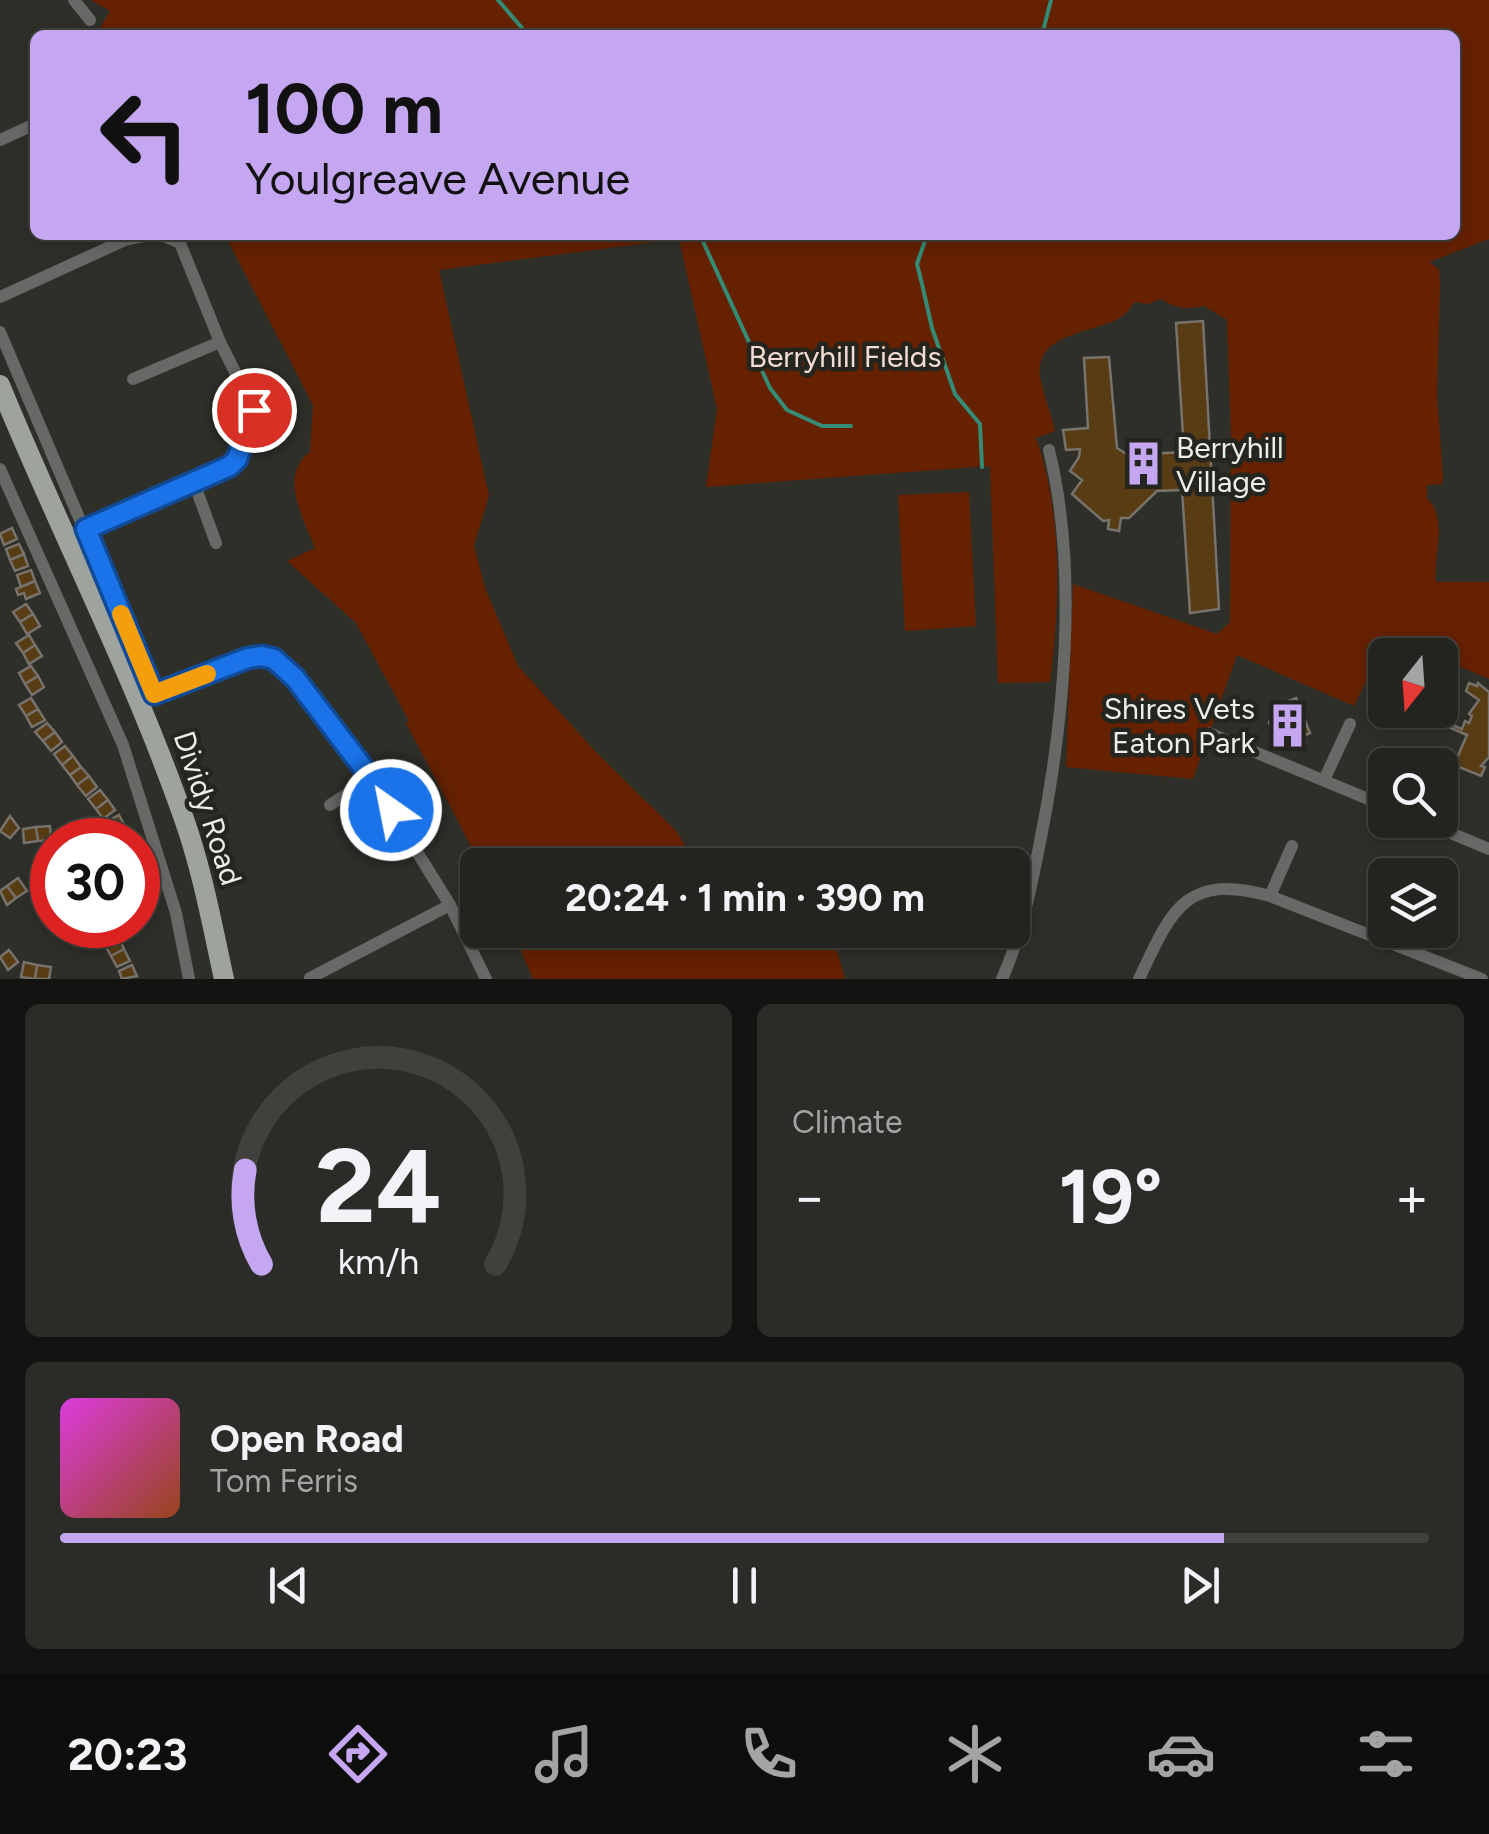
<!DOCTYPE html>
<meta charset="utf-8">
<style>
body{margin:0;font-family:Figtree,sans-serif;background:#2b2b28;color:#f1f3f6;height:100vh;display:flex;flex-direction:column;font-size:38px;white-space:nowrap}
*{box-sizing:border-box;margin:0}
p{font-size:32px;color:#a3a4a4}
.icon{flex:none;width:55px;height:55px;fill:none;stroke:currentColor;stroke-width:2;stroke-linecap:round;stroke-linejoin:round}
.map{position:relative;height:979px;overflow:hidden}
.panel{display:flex;flex-direction:column;gap:25px;padding:25px;background:#131311;flex:1}
.panel>*{flex:none}
.top-card{position:absolute;left:30px;top:30px;width:1430px;height:210px;border-radius:15px;box-shadow:0 5px 15px #0003,0 0 0 2px #40403d;background:#c5a6f1;color:#111;overflow:hidden}
.needle{width:65px;rotate:197deg}
.controls{position:absolute;left:1368px;top:638px;display:grid;gap:20px}
.controls a{display:grid;place-items:center;width:90px;height:90px;border-radius:15px;background:#23231f;box-shadow:0 5px 15px #0003,0 0 0 2px #40403d;font-size:50px}
.speed{position:absolute;left:30px;top:818px;display:flex;gap:20px;font-size:50px;font-weight:700;text-align:center}
.speed>*{display:grid;place-content:center;width:130px;height:130px;border-radius:50%;background:#23231f;box-shadow:0 5px 15px #0003,0 0 0 2px #40403d;line-height:1}
.speed .limit{border:15px solid #d22;background:#fff;color:#111}
.pin{position:absolute;display:grid;place-items:center;width:85px;height:85px;color:#fff;margin:-42px;border:5px solid #fff;border-radius:50%;box-shadow:0 2px 10px #0007}
.me{position:absolute;width:110px;margin:-55px;rotate:327deg;stroke-linejoin:round;filter:drop-shadow(0 0 8px #0008)}
.turn{display:flex;align-items:center;gap:35px;height:210px;padding:0 50px;font-size:45px}
.turn .icon{width:130px;height:130px;stroke-width:2.5}
.turn b{display:block;font-size:70px;line-height:85px}
.big{font-size:75px;font-weight:700;line-height:1.1}
.panel .card{flex:1;display:flex;flex-direction:column;justify-content:center;gap:15px;min-width:0;padding:0 35px;border-radius:15px;background:#2b2b28}
.panel .dial{align-items:center;gap:0}
.dial svg{height:260px;overflow:visible;fill:none;stroke:#40403d;stroke-width:7;stroke-linecap:round;text-anchor:middle}
.dial text{fill:#f1f3f6;stroke:none}
.song{display:flex;align-items:center;gap:30px}
.cover{width:120px;height:120px;border-radius:15px;background:linear-gradient(135deg,hsl(300 70% 55%),hsl(20 70% 35%))}
.played{height:10px;border-radius:5px;background:linear-gradient(90deg,#c5a6f1 85%,#40403d 85%)}
.keys{display:flex;justify-content:space-around;direction:ltr}
.heat{display:flex;justify-content:space-between;align-items:center;font-size:55px;direction:ltr}
.panel .tiles{flex:1;display:grid;gap:25px;grid-template-columns:1fr 1fr}
.card:last-child{grid-column:span 2}
.trip{position:absolute;left:460px;top:848px;width:570px;height:100px;border-radius:15px;background:#23231f;box-shadow:0 5px 15px #0003,0 0 0 2px #40403d;font-weight:700;line-height:100px;text-align:center}
.tab-bar{display:flex;height:160px;justify-content:space-around;align-items:center;background:#0e0e0c;color:#a3a4a4}
.tab-bar .icon{width:70px;height:70px}
.tab-bar .current{color:#c5a6f1}
.tab-bar b{font-size:45px;color:#f1f3f6}
.map>svg:first-child{display:block}
</style>
<div class="map">
<svg width="1489" height="979" viewBox="0 0 1489 979">
<rect width="100%" height="100%" fill="#2f2f29"/>
<!-- green -->
<path fill="#652100" d="M91 0H1489V239L1429 262 1439 269 1440 285 1437 395 1443 478 1442 484 1427 485V498C1449 519 1433 556 1436 582H1489V679L1440 658V655L1388 636 1354 706 1237 655 1193 779 1066 767 1073 584 1217 634 1230 622 1231 436 1227 320 1204 306C1187 310 1176 309 1161 299L1148 304 1135 302C1130 308 1125 315 1118 319 1091 333 1035 334 1040 376 1043 394 1051 412 1055 431L1036 438C1063 514 1060 603 1050 682L998 683 990 466 706 487 717 409 679 239 439 270 489 496 474 545 485 588 518 666 596 752 677 832 696 865H481L406 723 409 721 356 623 287 561 315 548C303 517 278 476 310 452L313 405 225 235H1455V35H96L110 11Z
M969 492 976 626 905 631 898 495Z
M512 930H831L845 979H533Z"/>
<g fill="none" stroke-linecap="round" stroke-linejoin="round">
<!-- stream -->
<path stroke="#358c76" stroke-width="4" d="M498 0 528 35
M1042 35 1051 0
M700 235 770 388 787 410 822 426H851
M927 235 917 264 922 284 932 328 955 394 980 424 982 467"/>
</g>
<!-- building -->
<path fill="#583d14" stroke="#77726c" stroke-width="2.5" d="M1203 321 1219 609 1190 613 1182 490 1157 491 1129 518H1121L1119 531 1108 529 1109 520 1103 521 1072 494 1082 480 1070 471 1079 457 1080 449 1066 450 1063 430 1088 428 1084 358 1109 357 1117 448 1128 455 1184 452 1176 323Z
M12 528 17 539 4 545 0 534Z
M19 544 24 554 10 560 6 549Z
M24 554 28 566 15 571 10 560Z
M31 570 35 581 21 587 17 575Z
M35 581 40 593 26 599 24 593 18 595 16 589Z
M26 604 33 614 20 622 13 612Z
M33 614 40 626 27 634 20 622Z
M29 635 35 645 23 653 16 643Z
M35 645 42 656 29 664 23 653Z
M31 666 38 676 25 684 19 673Z
M38 676 44 687 32 695 25 684Z
M1469 683 1477 686 1478 683 1489 692V757L1481 766 1485 767 1481 776 1454 765 1467 735 1412 711 1410 727 1383 718 1385 714 1381 713 1385 704V710H1433L1431 716 1439 719 1444 710 1451 713 1447 723 1462 729 1465 721 1469 723 1472 716 1469 714 1479 700 1466 691Z
M31 698 38 709 26 716 19 705Z
M1296 698 1310 733 1303 736 1305 742 1285 745 1278 729 1272 731 1269 722 1279 713 1276 706Z
M38 709 45 720 32 727 26 716Z
M47 723 55 732 43 741 35 732Z
M55 732 62 742 51 751 43 741Z
M65 746 73 756 62 765 54 754Z
M73 756 81 767 70 775 62 765Z
M81 767 89 776 77 785 70 775Z
M89 776 97 787 86 796 77 785Z
M100 790 108 800 96 809 88 799Z
M108 800 115 810 103 819 96 809Z
M119 815 125 826 112 833 106 822Z
M10 816 19 828 10 838 0 831Z
M50 826 51 840 38 841 36 827Z
M125 826 131 838 115 840 112 833Z
M36 827 38 841 24 843 23 829Z
M43 873 44 890H31L30 874Z
M18 878 27 891 16 898 7 886Z
M7 886 16 898 7 905 0 891Z
M106 925H112L117 935 104 941 98 929Z
M119 938 124 949 111 956 105 945Z
M124 949 130 961 117 967 111 956Z
M9 950 18 962 8 970 0 957Z
M24 962 37 965 35 979 21 977Z
M37 965 51 967 49 979H35Z
M132 965 137 976 122 979 119 971Z"/>
<g fill="none" stroke-linecap="round" stroke-linejoin="round">
<!-- street -->
<path stroke="#676966" stroke-width="12" d="M74 0 90 20
M0 140 35 124
M0 297 125 240 149 235
M0 332 154 694
M133 379 220 342
M0 469 123 745 176 913 189 979
M194 483 216 543
M86 529 230 466 237 459 254 410 220 342 180 243 162 235
M140 702 248 658 262 656 283 666 371 778 450 905 486 979
M1209 733 1385 806
M1324 780 1350 724
M330 805 371 778
M1419 820 1489 849
M1270 896 1292 846
M310 978 450 905
M1002 979C1021 936 1030 893 1039 847 1064 725 1079 572 1049 450
M1139 979C1171 911 1185 872 1270 896L1482 979"/>
<!-- primary -->
<path stroke="#9ea39e" stroke-width="20" d="M0 385C59 530 131 668 183 816 202 869 212 924 224 979"/>
</g>
<g fill="none" stroke-linecap="round" stroke-linejoin="round">
<defs>
<path id="route" d="M254 410 237 459 230 466 86 529 154 694 248 658 262 656 274 659 295 678 371 778 391 810"/>
</defs>
<!-- route casing -->
<use href="#route" stroke="#114b97" stroke-width="25"/>
<!-- route -->
<use href="#route" stroke="#1a73e8" stroke-width="18"/>
<!-- slow -->
<path stroke="#f59e0b" stroke-width="18" d="M121 614 154 694 207 674"/>
</g>
<!-- icons -->
<defs>
<symbol id="building-bare" viewBox="-9 -9 18 18"><path d="M-4-6H4V6H1V3H-1V6H-4ZM-2.5-4.3h1.7v1.8h-1.7ZM.8-4.3h1.7v1.8H.8ZM-2.5-1h1.7V.8h-1.7ZM.8-1h1.7V.8H.8Z" fill="#c5a6f1" stroke="#25251f" stroke-width="2.5" paint-order="stroke"/></symbol>
</defs>
<g fill-rule="evenodd">
<use href="#building-bare" x="1112" y="432" width="63" height="63"/>
<use href="#building-bare" x="1256" y="694" width="63" height="63"/>
</g>
<g text-anchor="middle" dominant-baseline="central" stroke-width="9" stroke-linejoin="round" paint-order="stroke">
<!-- park labels -->
<g font-size="30" fill="#f3dcd3" stroke="#25251f">
<text x="845" y="356">Berryhill Fields</text>
</g>
<!-- poi labels -->
<g font-size="30" fill="#edede9" stroke="#25251f" text-anchor="start">
<text x="1176" y="447">Berryhill<tspan x="1176" dy="34">Village</tspan></text>
<text x="1255" y="708" text-anchor="end">Shires Vets<tspan x="1255" dy="34">Eaton Park</tspan></text>
</g>
<!-- street labels -->
<g font-size="30" fill="#edede9" stroke="#25251f">
<text transform="translate(208 808) rotate(72)">Dividy Road</text>
</g>
</g>
</svg>
<div class="controls">
<a><svg class="needle" viewBox="-14 -14 28 28"><path d="M0-13l5 13h-10z" fill="#e53935"/><path d="M0 13l5-13h-10z" fill="#a3a4a4"/></svg></a>
<a><svg class="icon" aria-label="search" viewBox="0 0 24 24"><circle cx="10" cy="10" r="6"/><path d="M15 15l6 6"/></svg></a>
<a><svg class="icon" aria-label="layers" viewBox="0 0 24 24"><path d="M12 4l9 5-9 5-9-5zM3 14l9 5 9-5"/></svg></a>
</div>
<div class="speed"><div class="limit">30</div></div>
<div class="pin" style="left:254px;top:410px;background:#d93025"><svg class="icon" aria-label="arrive" viewBox="0 0 24 24"><path d="M6 21V4h12l-3 4 3 4H6"/></svg></div>
<svg class="me" style="left:391px;top:810px" viewBox="-20 -20 40 40"><circle r="17" fill="#1a73e8" stroke="#fff" stroke-width="3"/><path d="M0-11L8 9 0 5-8 9z" fill="#fff"/></svg>
<div class="trip">20:24 · 1 min · 390 m</div>
<div class="top-card">
<div class="turn"><svg class="icon" aria-label="left" viewBox="0 0 24 24"><path d="M17 20v-9H6M10 6l-5 5 5 5"/></svg><div><b>100 m</b>Youlgreave Avenue</div></div>
</div>
</div>
<section class="panel">
<div class="tiles">
<div class="card dial"><svg viewBox="0 0 100 80">
<path d="M14 69A42 42 0 1 1 86 69"/>
<path d="M14 69A42 42 0 0 1 9 40" stroke="#c5a6f1"/>
<text x="50" y="56" font-size="32" font-weight="700">24</text>
<text x="50" y="72" font-size="11">km/h</text>
</svg></div>
<div class="card"><p>Climate</p>
<div class="heat"><a>−</a><b class="big">19°</b><a>+</a></div>
</div>
<div class="card">
<div class="song"><i class="cover"></i><div><b>Open Road</b><p>Tom Ferris</p></div></div>
<div class="played"></div>
<div class="keys"><svg class="icon" aria-label="previous" viewBox="0 0 24 24"><path d="M18 5L8 12l10 7zM5 5v14"/></svg><svg class="icon" aria-label="pause" viewBox="0 0 24 24"><path d="M8 5v14M16 5v14"/></svg><svg class="icon" aria-label="next" viewBox="0 0 24 24"><path d="M6 5l10 7-10 7zM19 5v14"/></svg></div>
</div>
</div>
</section>
<nav class="tab-bar">
<b>20:23</b>
<svg class="icon current" aria-label="directions" viewBox="0 0 24 24"><path d="M12 3l9 9-9 9-9-9zM9 14v-3h6M13 9l2 2-2 2"/></svg>
<svg class="icon" aria-label="music" viewBox="0 0 24 24"><path d="M9 18V5l10-2v13"/><circle cx="6" cy="18" r="3"/><circle cx="16" cy="16" r="3"/></svg>
<svg class="icon" aria-label="phone" viewBox="0 0 24 24"><path d="M5 4h4l2 5-3 2q2 4 5 5l2-3 5 2v4C11 20 4 13 5 4z"/></svg>
<svg class="icon" aria-label="climate" viewBox="0 0 24 24"><path d="M12 3v18M4 7l16 10M4 17L20 7"/></svg>
<svg class="icon" aria-label="car" viewBox="0 0 24 24"><path d="M5 17H2v-5l4-1 3-4h7l3 4 3 1v5h-3M9 17h6M6 11h13"/><circle cx="7" cy="17" r="2"/><circle cx="17" cy="17" r="2"/></svg>
<svg class="icon" aria-label="filters" viewBox="0 0 24 24"><path d="M4 7h16M4 17h16"/><circle cx="9" cy="7" r="2"/><circle cx="15" cy="17" r="2"/></svg>
</nav>
